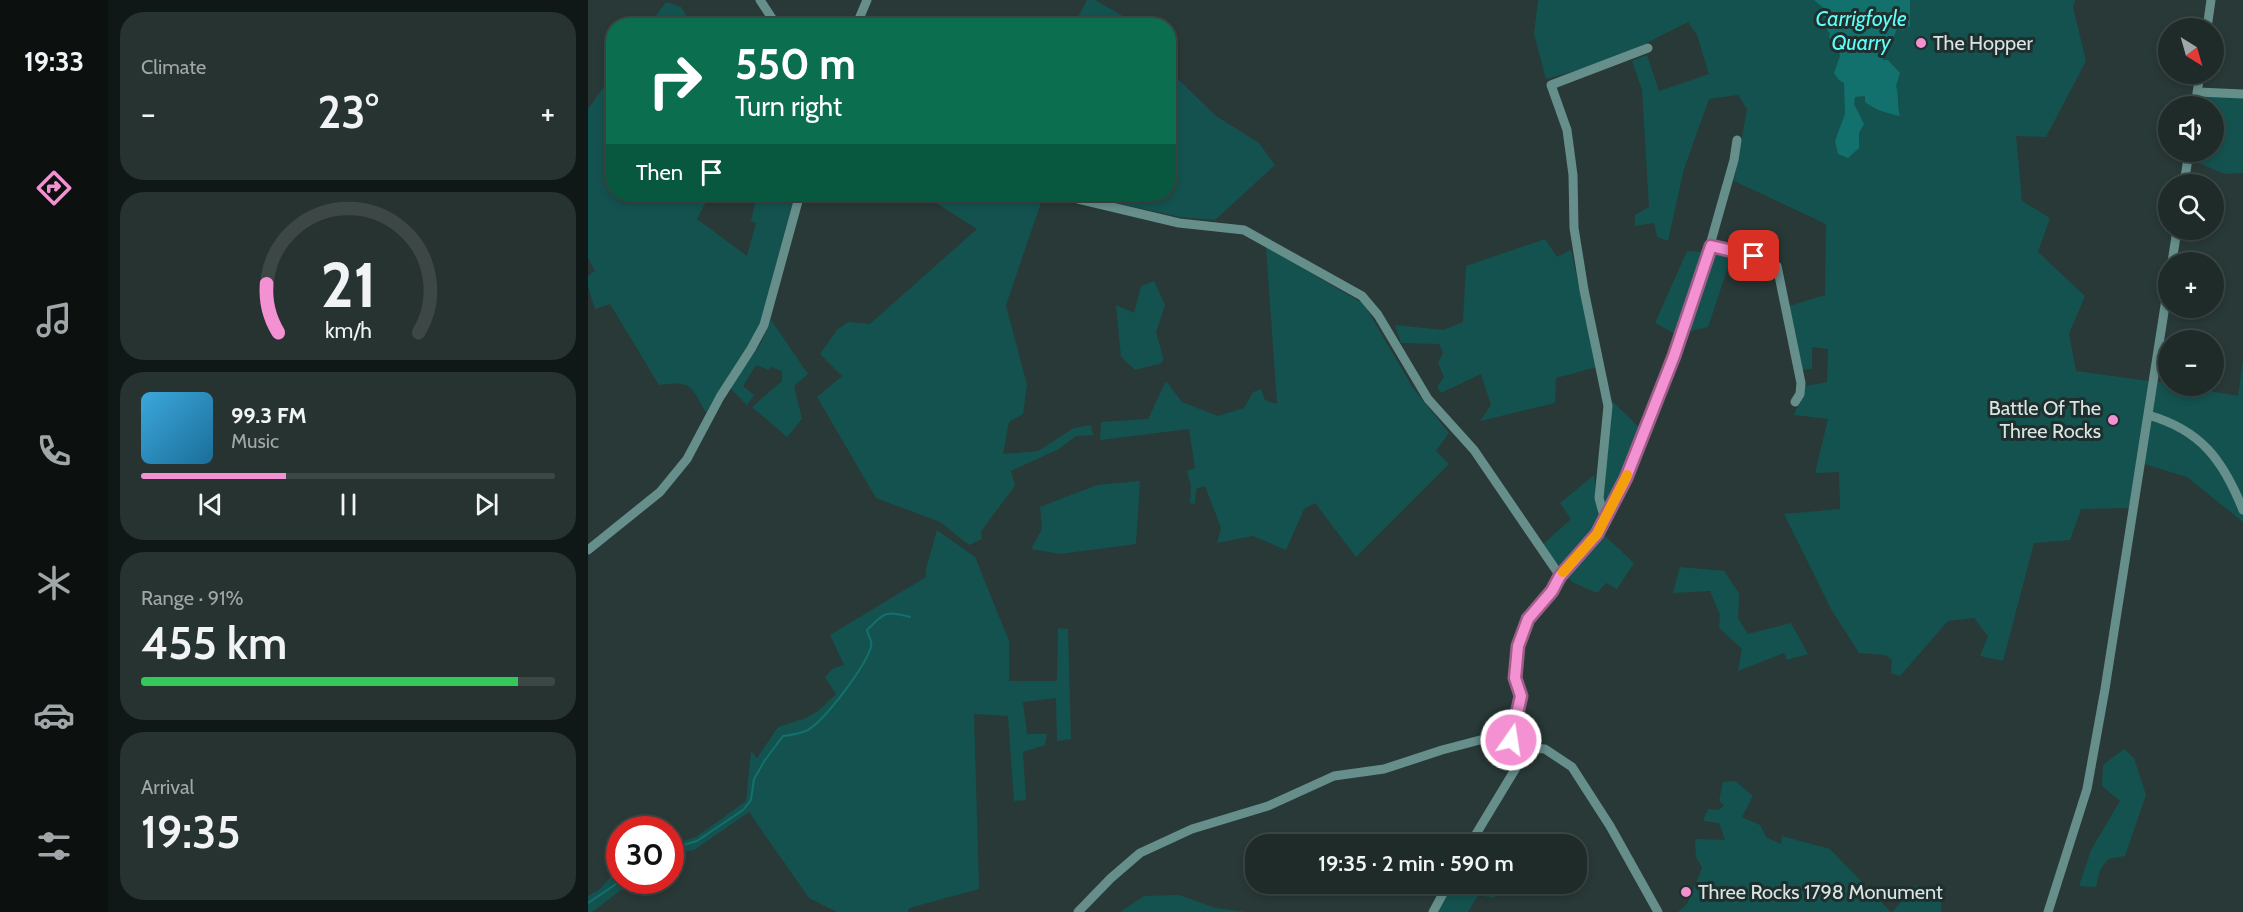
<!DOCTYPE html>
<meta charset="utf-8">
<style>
body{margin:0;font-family:Cabin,sans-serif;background:#263331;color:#f1f3f6;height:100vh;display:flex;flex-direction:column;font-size:22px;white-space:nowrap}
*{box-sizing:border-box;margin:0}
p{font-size:20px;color:#a1a7a8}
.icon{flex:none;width:33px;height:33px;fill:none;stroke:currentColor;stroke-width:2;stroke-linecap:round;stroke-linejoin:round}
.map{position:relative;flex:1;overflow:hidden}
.panel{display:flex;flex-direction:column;gap:12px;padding:12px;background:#101817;width:480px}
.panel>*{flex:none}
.guide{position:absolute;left:18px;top:18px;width:570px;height:183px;border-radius:24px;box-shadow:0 3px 9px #0003,0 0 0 2px #3c4746;background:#0b6e4f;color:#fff;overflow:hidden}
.needle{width:39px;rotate:143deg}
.buttons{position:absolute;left:1570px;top:18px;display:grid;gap:12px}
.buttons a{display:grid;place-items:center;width:66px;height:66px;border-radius:50%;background:#1e2b29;box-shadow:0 3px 9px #0003,0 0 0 2px #3c4746;font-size:30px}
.speed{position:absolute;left:18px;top:816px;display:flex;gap:12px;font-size:30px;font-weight:700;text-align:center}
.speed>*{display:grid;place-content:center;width:78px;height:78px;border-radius:50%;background:#1e2b29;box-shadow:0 3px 9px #0003,0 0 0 2px #3c4746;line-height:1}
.speed .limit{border:9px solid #d22;background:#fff;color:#111}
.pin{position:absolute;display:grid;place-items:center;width:51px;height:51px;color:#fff;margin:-26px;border-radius:12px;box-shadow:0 3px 9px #0006}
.me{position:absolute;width:66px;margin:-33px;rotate:13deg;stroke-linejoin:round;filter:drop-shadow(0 0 4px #0008)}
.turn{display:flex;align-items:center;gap:21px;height:126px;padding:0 30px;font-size:27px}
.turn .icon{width:78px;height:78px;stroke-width:2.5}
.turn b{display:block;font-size:42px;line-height:51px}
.then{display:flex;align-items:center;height:57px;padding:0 30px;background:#0003;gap:12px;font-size:22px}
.big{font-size:45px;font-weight:600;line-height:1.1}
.panel .card{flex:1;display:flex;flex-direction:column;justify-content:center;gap:9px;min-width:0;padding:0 21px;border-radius:24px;background:#263331}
.panel .dial{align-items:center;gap:0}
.dial svg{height:156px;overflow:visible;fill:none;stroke:#3c4746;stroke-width:7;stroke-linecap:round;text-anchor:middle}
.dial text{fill:#f1f3f6;stroke:none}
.song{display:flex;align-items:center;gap:18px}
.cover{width:72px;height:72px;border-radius:9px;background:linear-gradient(135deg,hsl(200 70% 55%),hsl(200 70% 35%))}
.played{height:6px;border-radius:3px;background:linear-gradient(90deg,#f491d3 35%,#3c4746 35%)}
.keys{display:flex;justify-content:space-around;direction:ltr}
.heat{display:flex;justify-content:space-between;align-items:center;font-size:33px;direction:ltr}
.charge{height:9px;border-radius:4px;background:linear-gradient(90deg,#34c759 91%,#3c4746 0)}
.trip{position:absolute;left:657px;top:834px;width:342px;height:60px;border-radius:24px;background:#1e2b29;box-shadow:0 3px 9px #0003,0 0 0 2px #3c4746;font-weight:600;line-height:60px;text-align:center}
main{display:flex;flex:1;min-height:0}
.tab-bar{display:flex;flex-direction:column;width:108px;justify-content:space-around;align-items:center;background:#0c1110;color:#a1a7a8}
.tab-bar .icon{width:42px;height:42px}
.tab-bar .on{color:#f491d3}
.tab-bar b{font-size:27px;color:#f1f3f6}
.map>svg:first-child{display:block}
</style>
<main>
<nav class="tab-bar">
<b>19:33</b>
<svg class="icon on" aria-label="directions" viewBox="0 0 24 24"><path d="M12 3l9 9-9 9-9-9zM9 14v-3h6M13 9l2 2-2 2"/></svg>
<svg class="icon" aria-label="music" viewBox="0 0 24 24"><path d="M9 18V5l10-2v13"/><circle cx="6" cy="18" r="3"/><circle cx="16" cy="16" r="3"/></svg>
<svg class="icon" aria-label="phone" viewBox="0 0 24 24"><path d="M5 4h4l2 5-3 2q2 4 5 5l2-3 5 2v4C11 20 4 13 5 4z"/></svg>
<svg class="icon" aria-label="climate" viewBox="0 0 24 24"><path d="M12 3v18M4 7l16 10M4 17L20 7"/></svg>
<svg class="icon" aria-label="car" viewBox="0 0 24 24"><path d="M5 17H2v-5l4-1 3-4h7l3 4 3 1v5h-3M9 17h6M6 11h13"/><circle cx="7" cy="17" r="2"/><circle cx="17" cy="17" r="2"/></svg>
<svg class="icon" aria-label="filters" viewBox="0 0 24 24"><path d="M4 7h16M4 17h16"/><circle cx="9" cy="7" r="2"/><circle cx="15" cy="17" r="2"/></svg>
</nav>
<section class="panel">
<div class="card"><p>Climate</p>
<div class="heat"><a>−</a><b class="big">23°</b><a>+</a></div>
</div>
<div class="card dial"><svg viewBox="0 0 100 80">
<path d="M14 69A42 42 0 1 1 86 69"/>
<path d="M14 69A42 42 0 0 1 8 44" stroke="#f491d3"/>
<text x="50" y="56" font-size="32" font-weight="700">21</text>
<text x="50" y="72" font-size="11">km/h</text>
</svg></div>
<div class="card">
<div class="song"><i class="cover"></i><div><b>99.3 FM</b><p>Music</p></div></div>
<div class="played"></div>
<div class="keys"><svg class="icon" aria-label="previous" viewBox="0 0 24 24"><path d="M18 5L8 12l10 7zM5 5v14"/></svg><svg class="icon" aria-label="pause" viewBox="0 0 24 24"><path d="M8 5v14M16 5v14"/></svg><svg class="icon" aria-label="next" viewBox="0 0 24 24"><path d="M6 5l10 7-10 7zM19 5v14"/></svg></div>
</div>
<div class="card"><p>Range · 91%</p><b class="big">455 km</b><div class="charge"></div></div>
<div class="card"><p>Arrival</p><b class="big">19:35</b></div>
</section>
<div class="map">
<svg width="1655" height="912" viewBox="0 0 1655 912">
<rect width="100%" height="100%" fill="#283937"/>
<!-- green -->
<path fill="#14524f" d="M499 0H507L550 25H486Z
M950 0H1487L1485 7 1498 61 1458 137 1428 136 1434 201 1462 218 1450 252 1497 296 1481 334 1488 371 1561 381 1542 508 1493 509 1482 540 1446 543 1415 661 1392 656 1400 636 1386 618 1360 621 1312 676 1303 673 1304 660 1297 655 1271 653 1243 609 1196 514 1252 509 1251 472 1227 473 1240 419 1206 415 1218 386 1239 382 1240 349 1224 347V369L1213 370 1201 306 1237 295 1238 224 1146 181 1159 109 1150 95 1121 99 1096 169 1080 241 1069 237 1066 223 1047 226V215L1061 207 1054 90 1044 61 1059 55 1071 91 1121 74 1109 35 1100 22 1023 61 958 79 946 34Z
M78 2 93 7 104 25H61Z
M25 74 26 194H122L109 219 159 256 168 223 163 221 169 194H188L206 202C195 244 187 297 167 335 152 363 132 386 118 413 103 386 104 380 71 385L22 304 7 309 0 287V276L7 271 0 258V109Z
M591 80 628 116 671 143 687 165 627 220 592 217 488 194H580L581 86Z
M1616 96 1655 98V173L1637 174 1606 161 1608 152H1626V106H1614Z
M334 194H456L418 305 439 385 435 414 421 422 415 454 450 451 486 428 503 425 505 435 488 436 471 449 423 471 427 486 393 531 394 539 381 545 352 522 288 498 229 397 254 376 232 354 249 330 260 322 282 324 389 229Z
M957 239 969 257 983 250 1009 367 968 378 967 403 892 421 903 405 893 374 853 393 849 387 856 377 850 363 855 353 851 344 813 343 807 325 855 330 875 322 878 266Z
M678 247 776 304 825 388 861 433 848 451 861 464 768 557 727 503 716 509 698 550 665 536 629 543 633 528 617 486 608 489 607 504 602 503 603 486 599 471 607 468 601 429 512 440 513 422 560 419 578 381 594 402 630 416 656 408 665 392 673 389 677 400 689 404Z
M1099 251 1117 252 1089 335 1067 323Z
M1135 251 1144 255 1120 327 1099 332 1124 253Z
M566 281 577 305 568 332 575 357 574 363 547 370 533 357 528 305 546 313 553 286Z
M183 320 220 374 206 386 214 419 199 437 164 407 194 381V371L183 367 180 370 168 365 155 386 166 395 159 405 142 388 173 343Z
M1655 360V522L1599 477 1556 464 1570 381 1581 383V386H1594L1650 396Z
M1024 401 1053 429 1018 511 1015 495Z
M1006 475 1011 519 1001 537 973 569 954 545 983 519 972 503Z
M552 481 548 544 472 554 443 549 454 529 452 507 509 485Z
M349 530 387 557 421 641V681H469L470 628 480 629 483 739 469 741 468 698 435 702 439 734H459L457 745 435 752 438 800 426 801 420 716 386 714 391 889 321 908 320 912H249L221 898 161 812 106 850 83 854V845L108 837 158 801 163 751 169 758 190 727 218 718 230 711 248 694 237 677 244 669 256 665 242 635 338 577V569Z
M1015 534 1046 563 1029 589 1018 583 1009 593 986 583 980 578Z
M1092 567 1136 571 1151 593 1150 618 1160 634 1203 623 1220 654 1199 660 1196 653 1150 671 1154 649 1131 628 1132 615 1122 591 1085 593Z
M1536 749 1546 758 1558 795 1537 856 1520 859 1512 870 1508 887 1491 886 1503 850 1532 801 1514 786 1515 765Z
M1147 781 1165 796 1154 817 1172 825 1179 838 1193 844 1194 836 1242 849 1303 912H1090L1099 904 1114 868 1108 857 1107 839 1137 840 1131 823 1115 821 1120 809 1131 810 1136 805 1131 801 1135 782Z
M31 867 32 880 45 881 4 912H0V896L12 889Z
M865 884H905L907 898 890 895 880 912H849Z
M1328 885 1354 895 1353 912H1304Z
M591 895 628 908 658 912H532L556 896Z"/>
<!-- water -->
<path fill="#12716d" d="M1226 0H1322V26L1315 30 1309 28 1304 42 1294 53 1295 60H1300L1312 73 1308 86C1311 94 1309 106 1312 116 1301 114 1287 110 1277 102V96L1267 97 1266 104 1276 124 1271 133V148L1260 158 1250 154 1247 141 1257 114 1256 83 1251 80 1246 73 1252 56 1250 48 1241 37 1242 33 1239 30 1241 25 1236 16H1233L1237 9Z"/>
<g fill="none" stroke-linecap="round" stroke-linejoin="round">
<!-- stream -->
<path stroke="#12716d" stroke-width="2" d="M82 849 109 841 155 810 163 800 166 779 177 760 195 736C202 735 211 734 218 731 236 722 277 667 283 647 285 641 280 636 279 630 297 612 298 610 322 617
M0 903 34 880"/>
<!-- minor -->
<path stroke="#668f8c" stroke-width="9" d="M172 0 189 26
M268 26 279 0
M1619 28 1623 0
M1610 92 1655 94
M1607 106 1612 74
M1596 184 1601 152
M480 194 490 199 591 223 656 230 774 296 790 315 840 399 886 450 972 576
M1123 246 1177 260 1189 266 1213 383 1212 394 1207 402
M1584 262 1589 230
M1560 415C1613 430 1635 460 1655 510
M1017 520 1011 498 1020 406 996 290 986 228 985 175 979 130 963 85 1060 48
M0 550 72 492 99 459 132 397 163 349 176 325 212 194
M923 740 933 696 927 678 930 646 940 619 964 591 972 576 1009 534 1038 478 1107 298 1146 160 1149 140
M882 844 940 748
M490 912 523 878 552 853 604 829 680 806 746 776 796 769 854 750 892 740H923L940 748 957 749 984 767 1022 826 1070 912
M845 912 860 884
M1460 912 1499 789 1517 689 1581 280"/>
</g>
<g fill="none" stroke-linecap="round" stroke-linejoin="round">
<defs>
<path id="route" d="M923 740 933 696 927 678 930 646 940 619 964 591 972 576 1009 534 1038 478 1086 356 1123 246 1166 256"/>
</defs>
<!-- route casing -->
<use href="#route" stroke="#9f5e89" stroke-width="15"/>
<!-- route -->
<use href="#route" stroke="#f491d3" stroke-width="10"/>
<!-- slow -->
<path stroke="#f59e0b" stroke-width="10" d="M975 572 1009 534 1039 475"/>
</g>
<!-- markers -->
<g fill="#f491d3" stroke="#1e2f2d" stroke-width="2">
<circle cx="1333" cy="43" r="6"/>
<circle cx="1525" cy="420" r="6"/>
<circle cx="1098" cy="892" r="6"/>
</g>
<g text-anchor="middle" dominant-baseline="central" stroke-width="6" stroke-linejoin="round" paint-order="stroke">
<!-- poi labels -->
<g font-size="20" fill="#dae4e3" stroke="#1e2f2d" text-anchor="start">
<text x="1345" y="43">The Hopper</text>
<text x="1513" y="408" text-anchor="end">Battle Of The<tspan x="1513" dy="23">Three Rocks</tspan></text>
<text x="1110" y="892">Three Rocks 1798 Monument</text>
</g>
<!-- water labels -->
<g font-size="21" font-style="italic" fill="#5ffdf6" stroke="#1e2f2d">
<text x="1273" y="18">Carrigfoyle<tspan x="1273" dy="24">Quarry</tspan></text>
</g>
</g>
</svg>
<div class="buttons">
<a><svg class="needle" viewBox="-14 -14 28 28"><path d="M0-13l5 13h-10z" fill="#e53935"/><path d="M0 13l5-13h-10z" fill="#a1a7a8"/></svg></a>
<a><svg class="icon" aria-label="sound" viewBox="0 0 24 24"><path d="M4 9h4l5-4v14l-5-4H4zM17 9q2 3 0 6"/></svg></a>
<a><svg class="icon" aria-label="search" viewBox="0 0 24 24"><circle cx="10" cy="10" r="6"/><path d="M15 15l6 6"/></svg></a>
<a>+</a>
<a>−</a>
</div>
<div class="speed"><div class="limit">30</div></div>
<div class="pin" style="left:1166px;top:256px;background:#d93025"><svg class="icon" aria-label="arrive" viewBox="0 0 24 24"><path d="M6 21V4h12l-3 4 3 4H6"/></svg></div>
<svg class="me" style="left:923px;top:740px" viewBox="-20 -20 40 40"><circle r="17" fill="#f491d3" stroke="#fff" stroke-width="3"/><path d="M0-11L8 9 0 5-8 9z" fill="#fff"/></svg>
<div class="trip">19:35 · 2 min · 590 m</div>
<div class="guide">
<div class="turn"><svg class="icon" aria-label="right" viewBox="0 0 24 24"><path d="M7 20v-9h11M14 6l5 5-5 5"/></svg><div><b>550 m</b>Turn right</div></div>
<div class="then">Then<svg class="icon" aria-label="arrive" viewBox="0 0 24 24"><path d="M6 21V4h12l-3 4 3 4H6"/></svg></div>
</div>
</div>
</main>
